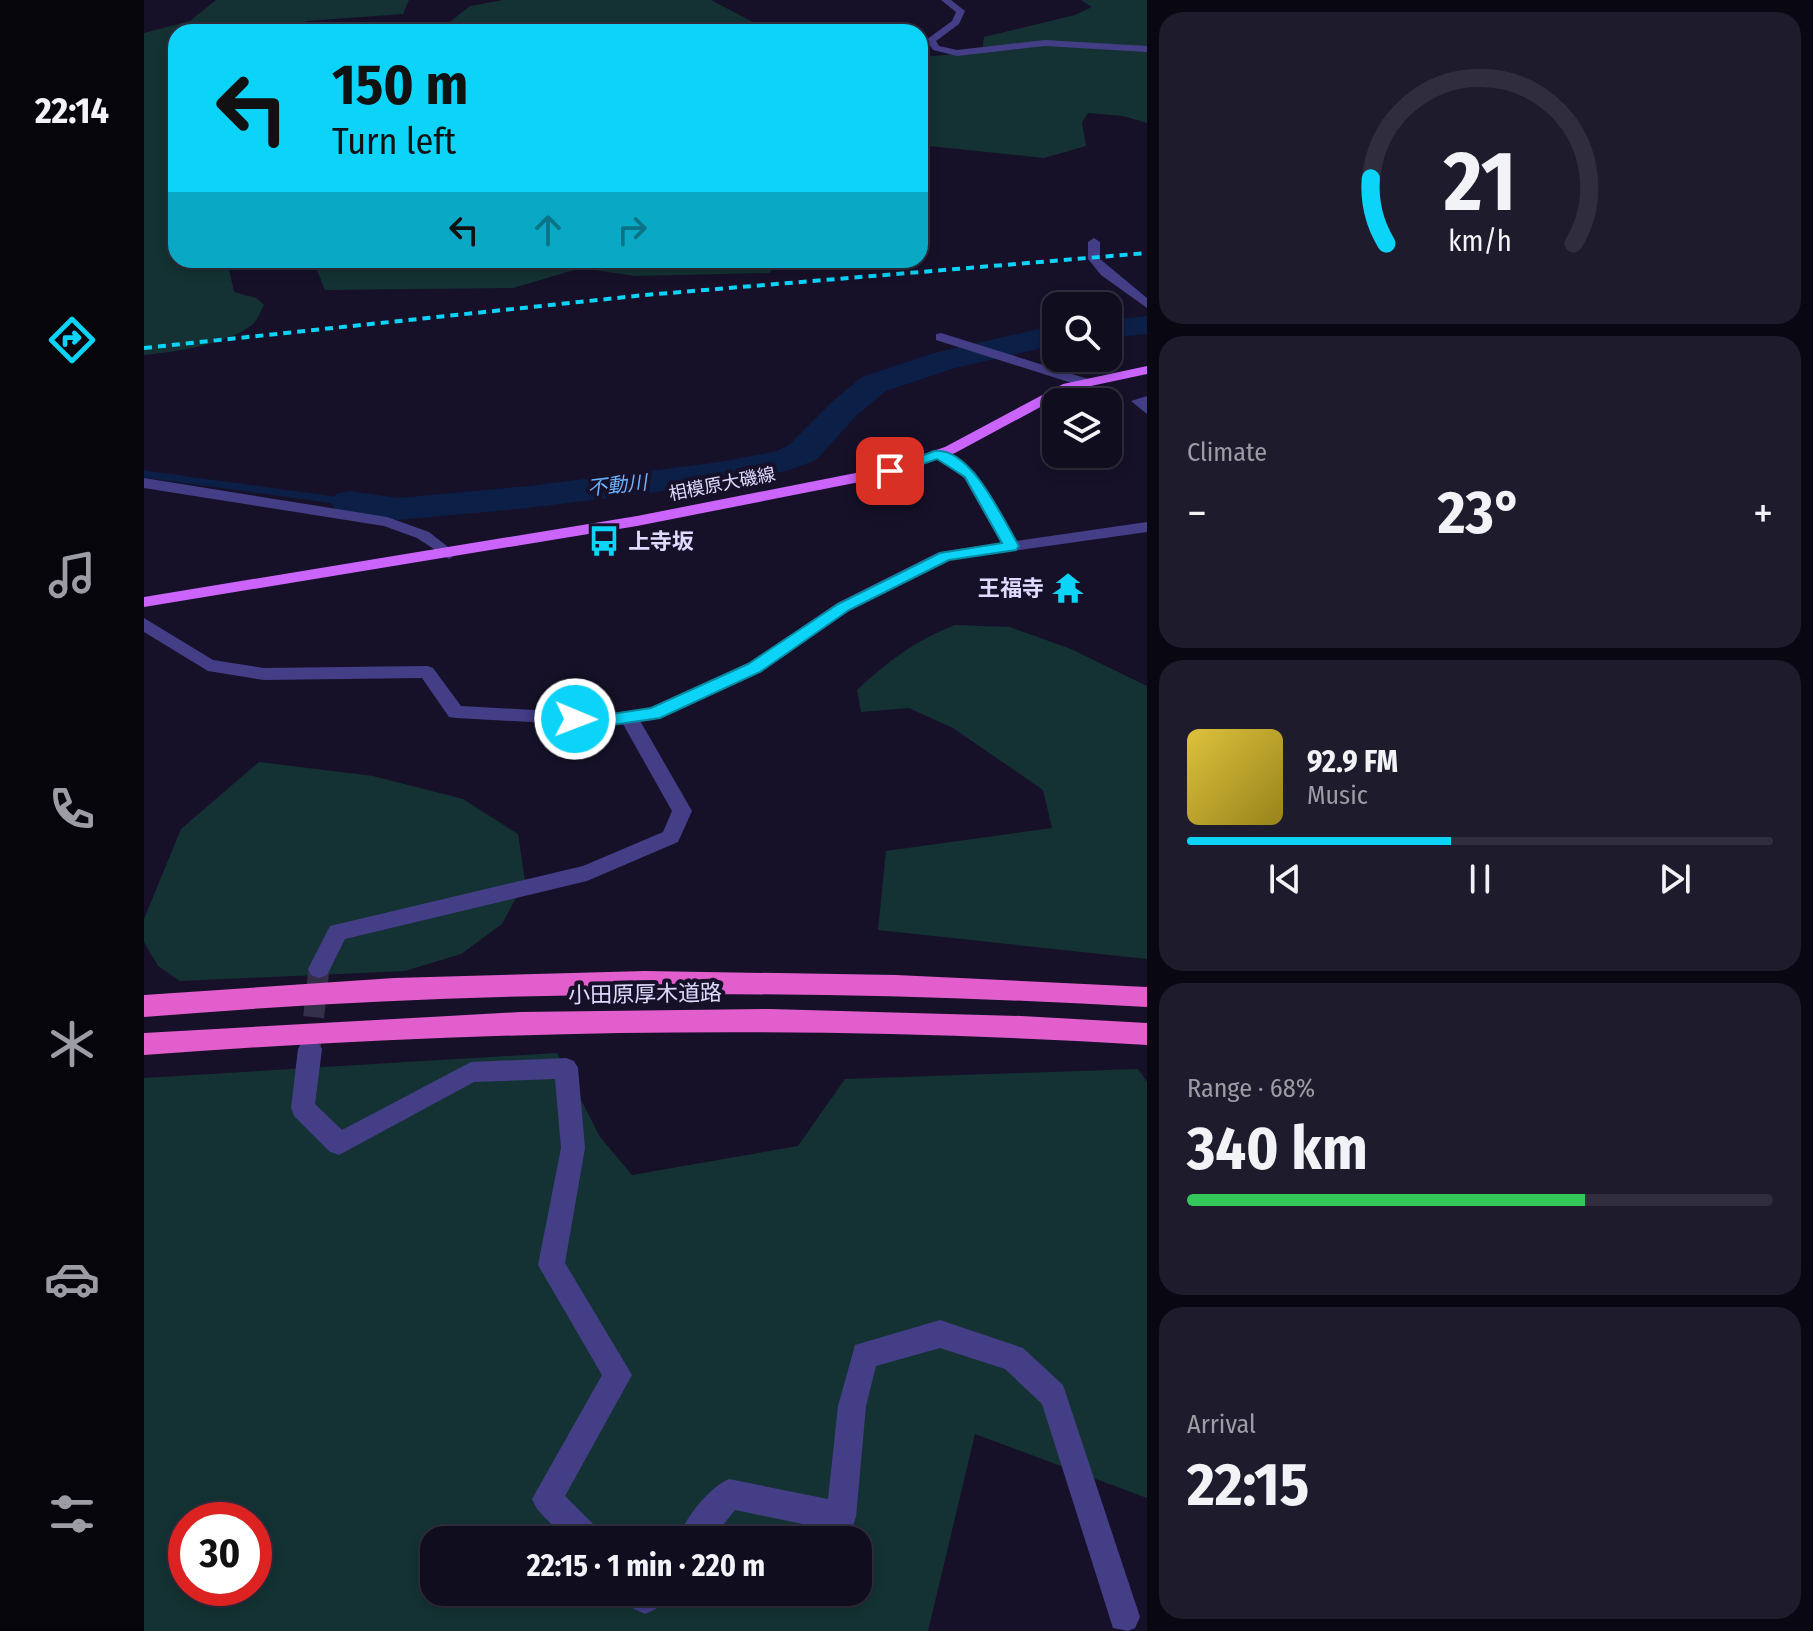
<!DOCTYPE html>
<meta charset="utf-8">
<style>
body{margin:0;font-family:"Fira Sans Condensed","Noto Sans JP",sans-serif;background:#1e1b2c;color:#f1f3f6;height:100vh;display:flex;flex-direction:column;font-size:30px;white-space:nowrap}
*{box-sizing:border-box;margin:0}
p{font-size:26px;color:#9c9ca4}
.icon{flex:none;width:44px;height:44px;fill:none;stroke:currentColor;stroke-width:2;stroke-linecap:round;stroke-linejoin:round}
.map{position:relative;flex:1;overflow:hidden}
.panel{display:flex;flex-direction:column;gap:12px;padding:12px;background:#090711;width:666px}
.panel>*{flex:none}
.top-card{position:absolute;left:24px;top:24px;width:760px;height:244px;border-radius:24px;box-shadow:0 4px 12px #0003,0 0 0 2px #302d3d;background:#0cd4f8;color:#111;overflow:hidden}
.buttons{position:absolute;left:898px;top:292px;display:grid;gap:16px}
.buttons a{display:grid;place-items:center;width:80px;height:80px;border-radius:16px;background:#100d1f;box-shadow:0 4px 12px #0003,0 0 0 2px #302d3d;font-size:40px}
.speed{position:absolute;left:24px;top:1502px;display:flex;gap:16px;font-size:40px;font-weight:700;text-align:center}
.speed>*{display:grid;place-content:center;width:104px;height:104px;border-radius:50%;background:#100d1f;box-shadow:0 4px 12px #0003,0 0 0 2px #302d3d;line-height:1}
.speed .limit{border:12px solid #d22;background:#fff;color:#111}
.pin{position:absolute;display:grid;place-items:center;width:68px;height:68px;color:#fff;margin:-34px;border-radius:16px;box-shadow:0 4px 12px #0006}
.me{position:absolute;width:88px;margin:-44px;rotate:91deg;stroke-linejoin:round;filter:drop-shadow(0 0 6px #0008)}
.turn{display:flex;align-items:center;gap:28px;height:168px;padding:0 32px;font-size:36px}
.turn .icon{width:104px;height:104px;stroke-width:2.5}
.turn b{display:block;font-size:56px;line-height:68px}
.lanes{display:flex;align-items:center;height:76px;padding:0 32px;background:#0003;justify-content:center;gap:40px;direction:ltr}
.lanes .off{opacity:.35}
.big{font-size:60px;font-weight:700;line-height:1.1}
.panel .widget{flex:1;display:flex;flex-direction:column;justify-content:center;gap:12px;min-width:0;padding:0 28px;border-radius:24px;background:#1e1b2c}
.panel .dial{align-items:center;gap:0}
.dial svg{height:208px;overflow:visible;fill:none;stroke:#302d3d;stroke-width:7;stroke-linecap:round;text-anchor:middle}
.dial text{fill:#f1f3f6;stroke:none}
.song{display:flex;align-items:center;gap:24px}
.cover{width:96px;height:96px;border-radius:12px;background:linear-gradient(135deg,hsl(50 70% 55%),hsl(50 70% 35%))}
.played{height:8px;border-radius:4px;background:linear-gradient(90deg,#0cd4f8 45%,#302d3d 45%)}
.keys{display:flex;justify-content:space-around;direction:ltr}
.heat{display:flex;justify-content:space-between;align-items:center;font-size:44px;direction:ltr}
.charge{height:12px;border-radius:6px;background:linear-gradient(90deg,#34c759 68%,#302d3d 0)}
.trip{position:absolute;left:276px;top:1526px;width:452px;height:80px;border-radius:24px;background:#100d1f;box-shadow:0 4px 12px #0003,0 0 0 2px #302d3d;font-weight:700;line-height:80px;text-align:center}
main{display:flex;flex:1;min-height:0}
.tab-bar{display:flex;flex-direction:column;width:144px;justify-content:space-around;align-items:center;background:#06050c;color:#9c9ca4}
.tab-bar .icon{width:56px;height:56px}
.tab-bar .active{color:#0cd4f8}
.tab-bar b{font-size:36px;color:#f1f3f6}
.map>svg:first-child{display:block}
</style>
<main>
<nav class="tab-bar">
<b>22:14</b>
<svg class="icon active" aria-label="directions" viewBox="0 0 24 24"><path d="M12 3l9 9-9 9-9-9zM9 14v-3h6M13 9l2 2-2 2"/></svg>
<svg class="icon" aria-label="music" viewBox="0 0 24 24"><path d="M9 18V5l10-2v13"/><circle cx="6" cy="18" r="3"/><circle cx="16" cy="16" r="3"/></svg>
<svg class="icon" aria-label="phone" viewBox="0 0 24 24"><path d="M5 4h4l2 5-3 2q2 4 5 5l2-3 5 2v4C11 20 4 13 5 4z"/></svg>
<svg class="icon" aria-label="climate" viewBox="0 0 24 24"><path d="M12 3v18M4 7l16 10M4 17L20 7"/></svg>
<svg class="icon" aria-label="car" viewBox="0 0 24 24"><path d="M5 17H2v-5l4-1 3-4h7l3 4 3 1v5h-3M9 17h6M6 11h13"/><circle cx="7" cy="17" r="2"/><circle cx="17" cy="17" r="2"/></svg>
<svg class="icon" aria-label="filters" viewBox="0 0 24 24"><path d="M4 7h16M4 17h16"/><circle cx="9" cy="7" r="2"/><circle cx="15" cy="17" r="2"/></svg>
</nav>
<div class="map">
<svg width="1003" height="1631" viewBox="0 0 1003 1631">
<rect width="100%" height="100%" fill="#161129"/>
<!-- green -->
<path fill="#143233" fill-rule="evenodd" d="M72 0H265L259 14 163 21 139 32H32V260H83L90 292 112 298 120 305C117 310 114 318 111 322 89 344 29 352 0 355V33L46 21Z
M359 0H567L607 21 617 32H293L326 6Z
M937 0H1003V123L979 116 944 113 938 122 942 146 900 158 776 145V57L838 52 840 37 931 15 948 7Z
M169 260H639L625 273 491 276 437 268 369 288 181 290Z
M811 625 866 627 927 649 1003 686V959L734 930 742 851 908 828 899 790 809 728 765 708 717 712 713 690C743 662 772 640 811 625Z
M115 762 229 776 319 799 374 834 381 881 358 924 317 954 261 971 36 981 14 966 0 942V919L37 829Z
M413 1053 456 1137 488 1175 654 1146 701 1079 994 1069 1003 1082V1498L831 1434 784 1631H0V1078ZM42 1520H110V1588H42ZM290 1540H714V1592H290Z"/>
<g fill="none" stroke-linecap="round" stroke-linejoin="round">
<!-- stream -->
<path stroke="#0c1f47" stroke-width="7" d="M0 474 205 502"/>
<!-- river -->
<path fill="#0c1f47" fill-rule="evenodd" d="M1003 316V334L964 338V320Z
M912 325V345L811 368 742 391 713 415 672 460 643 471 576 484 384 508 254 520 192 510 186 502 192 494 205 491 254 498 384 486 576 462 633 451 646 444 689 401 718 377 790 353Z"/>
<!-- tertiary-tunnel -->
<path stroke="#342f49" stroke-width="21" stroke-dasharray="21 11" stroke-linecap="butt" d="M166 1049 175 969"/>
<!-- minor -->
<path fill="#443e87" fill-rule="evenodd" d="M797 0H807L821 11 815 24 792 41 795 46 813 50 901 40 1003 46V52L901 46 813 56 789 50 782 40 808 21 812 12Z
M950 238 956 242V259L1003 298V308L957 275 944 259V242Z
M797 333 944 379 946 382 934 385 792 340V334Z
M1003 396V414L987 401Z
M795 450 831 472 872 541 1003 522V532L805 560 705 611 616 672 510 720 461 726 312 718 305 717 278 678 120 680 64 671 0 632V618L69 660 120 668 283 666 289 668 317 706 461 714 507 708 604 664 693 603 795 552 857 543 820 478 788 454Z"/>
<!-- tertiary -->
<path fill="#443e87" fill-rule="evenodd" d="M0 478 243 517 285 532 313 554 305 559 273 538 240 526 0 488Z
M484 711 491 712 548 811 534 842 443 881 201 939 183 975 175 978 167 975 164 969 186 926 439 866 519 832 528 811 475 717Z
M166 1039 174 1042 178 1049 171 1104 198 1130 327 1062 422 1058 430 1061 434 1068 441 1148 421 1263 488 1375 421 1496 454 1529 458 1540H422L393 1509 388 1499 458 1375 394 1265 417 1148 411 1079 330 1082 195 1155 186 1152 150 1116 147 1108 154 1049 158 1042Z
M796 1320 879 1348 919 1385 996 1617 991 1628 984 1631 969 1628 898 1404 861 1369 796 1348 732 1366 722 1406 712 1517 708 1528 697 1532 591 1510 567 1540H533C541 1519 564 1488 585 1479L684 1499 694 1406 711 1345Z
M480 1592H521L512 1609 501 1614 490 1609Z"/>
<!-- primary -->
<path fill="#ca64fb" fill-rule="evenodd" d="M1003 366V374L928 390 811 453 746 476 493 526 0 607V597L493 516 742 467 801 447 919 384Z"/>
<!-- trunk -->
<path fill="#e25ecc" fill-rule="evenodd" d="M501 971 752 975 1003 987V1007C666 988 336 989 0 1017V995L250 978Z
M626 1009 877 1016 1003 1023V1045C668 1024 335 1030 0 1055V1033L376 1012Z"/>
<!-- rail -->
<path stroke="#0cd4f8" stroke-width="4" stroke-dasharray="8 6" stroke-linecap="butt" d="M0 348 501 295 1003 253"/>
</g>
<!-- route -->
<path fill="#0cd4f8" stroke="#088aa1" stroke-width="2" d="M790 451C827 446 859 520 875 546L872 550 805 560 705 610 616 672 516 718 461 726 425 723 423 719 431 713 461 715 507 708 604 664 694 604 796 553 858 543 821 477 793 459 746 475 740 471Z"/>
<!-- icons -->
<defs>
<symbol id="bus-bare" viewBox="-9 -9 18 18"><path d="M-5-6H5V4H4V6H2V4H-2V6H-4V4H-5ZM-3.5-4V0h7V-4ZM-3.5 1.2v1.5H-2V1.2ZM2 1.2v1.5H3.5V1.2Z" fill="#0cd4f8" stroke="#161129" stroke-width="2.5" paint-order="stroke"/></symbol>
<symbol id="temple-bare" viewBox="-9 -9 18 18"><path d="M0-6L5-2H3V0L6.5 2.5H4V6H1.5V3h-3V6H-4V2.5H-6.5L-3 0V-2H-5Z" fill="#0cd4f8" stroke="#161129" stroke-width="2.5" paint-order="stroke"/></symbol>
</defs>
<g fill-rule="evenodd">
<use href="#bus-bare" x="438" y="519" width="44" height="44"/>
<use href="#temple-bare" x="902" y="566" width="44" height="44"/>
</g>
<g text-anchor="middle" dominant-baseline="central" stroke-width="8" stroke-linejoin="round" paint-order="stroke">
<!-- far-street labels -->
<g font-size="18" fill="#e0dafe" stroke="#161129">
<text transform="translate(578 484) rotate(-11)">相模原大磯線</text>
</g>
<!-- far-water labels -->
<g font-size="20" font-style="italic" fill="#6bb1fb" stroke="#161129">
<text transform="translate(473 485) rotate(-6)">不動川</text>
</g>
<!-- poi labels -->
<g font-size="22" font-weight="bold" fill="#e0dafe" stroke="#161129" text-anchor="start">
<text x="484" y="541">上寺坂</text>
<text x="900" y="588" text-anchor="end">王福寺</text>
</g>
<!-- street labels -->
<g font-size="22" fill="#e0dafe" stroke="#161129">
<text transform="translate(501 994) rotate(-1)">小田原厚木道路</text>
</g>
</g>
</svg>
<div class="buttons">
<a><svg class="icon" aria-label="search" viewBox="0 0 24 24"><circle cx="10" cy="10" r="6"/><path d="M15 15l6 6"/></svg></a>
<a><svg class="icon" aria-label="layers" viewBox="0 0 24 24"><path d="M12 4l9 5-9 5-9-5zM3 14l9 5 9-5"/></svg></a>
</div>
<div class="speed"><div class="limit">30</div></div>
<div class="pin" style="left:746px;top:471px;background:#d93025"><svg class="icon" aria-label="arrive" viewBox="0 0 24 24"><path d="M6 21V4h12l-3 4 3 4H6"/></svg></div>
<svg class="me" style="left:431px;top:719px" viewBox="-20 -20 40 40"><circle r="17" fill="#0cd4f8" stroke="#fff" stroke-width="3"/><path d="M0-11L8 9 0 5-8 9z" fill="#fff"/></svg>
<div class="trip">22:15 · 1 min · 220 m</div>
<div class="top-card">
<div class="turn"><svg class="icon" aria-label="left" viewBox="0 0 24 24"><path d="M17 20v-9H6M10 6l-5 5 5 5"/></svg><div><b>150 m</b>Turn left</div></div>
<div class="lanes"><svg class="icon" aria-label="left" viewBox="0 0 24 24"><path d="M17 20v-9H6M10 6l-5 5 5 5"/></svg><svg class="icon off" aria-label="ahead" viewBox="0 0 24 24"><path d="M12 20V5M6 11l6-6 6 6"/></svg><svg class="icon off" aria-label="right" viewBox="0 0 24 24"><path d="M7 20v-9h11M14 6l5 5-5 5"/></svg></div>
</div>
</div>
<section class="panel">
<div class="widget dial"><svg viewBox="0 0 100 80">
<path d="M14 69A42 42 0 1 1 86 69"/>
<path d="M14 69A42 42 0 0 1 8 44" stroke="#0cd4f8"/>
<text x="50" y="56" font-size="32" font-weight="700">21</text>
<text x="50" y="72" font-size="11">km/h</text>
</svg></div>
<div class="widget"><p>Climate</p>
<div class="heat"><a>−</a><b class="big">23°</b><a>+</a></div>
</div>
<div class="widget">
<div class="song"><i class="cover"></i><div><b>92.9 FM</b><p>Music</p></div></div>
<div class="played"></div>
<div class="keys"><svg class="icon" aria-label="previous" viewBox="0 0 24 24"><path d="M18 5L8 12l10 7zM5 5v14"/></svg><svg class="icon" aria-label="pause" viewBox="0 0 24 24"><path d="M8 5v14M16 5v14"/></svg><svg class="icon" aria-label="next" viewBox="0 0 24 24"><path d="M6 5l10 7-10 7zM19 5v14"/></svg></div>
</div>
<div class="widget"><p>Range · 68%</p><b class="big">340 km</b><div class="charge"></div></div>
<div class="widget"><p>Arrival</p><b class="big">22:15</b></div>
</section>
</main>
